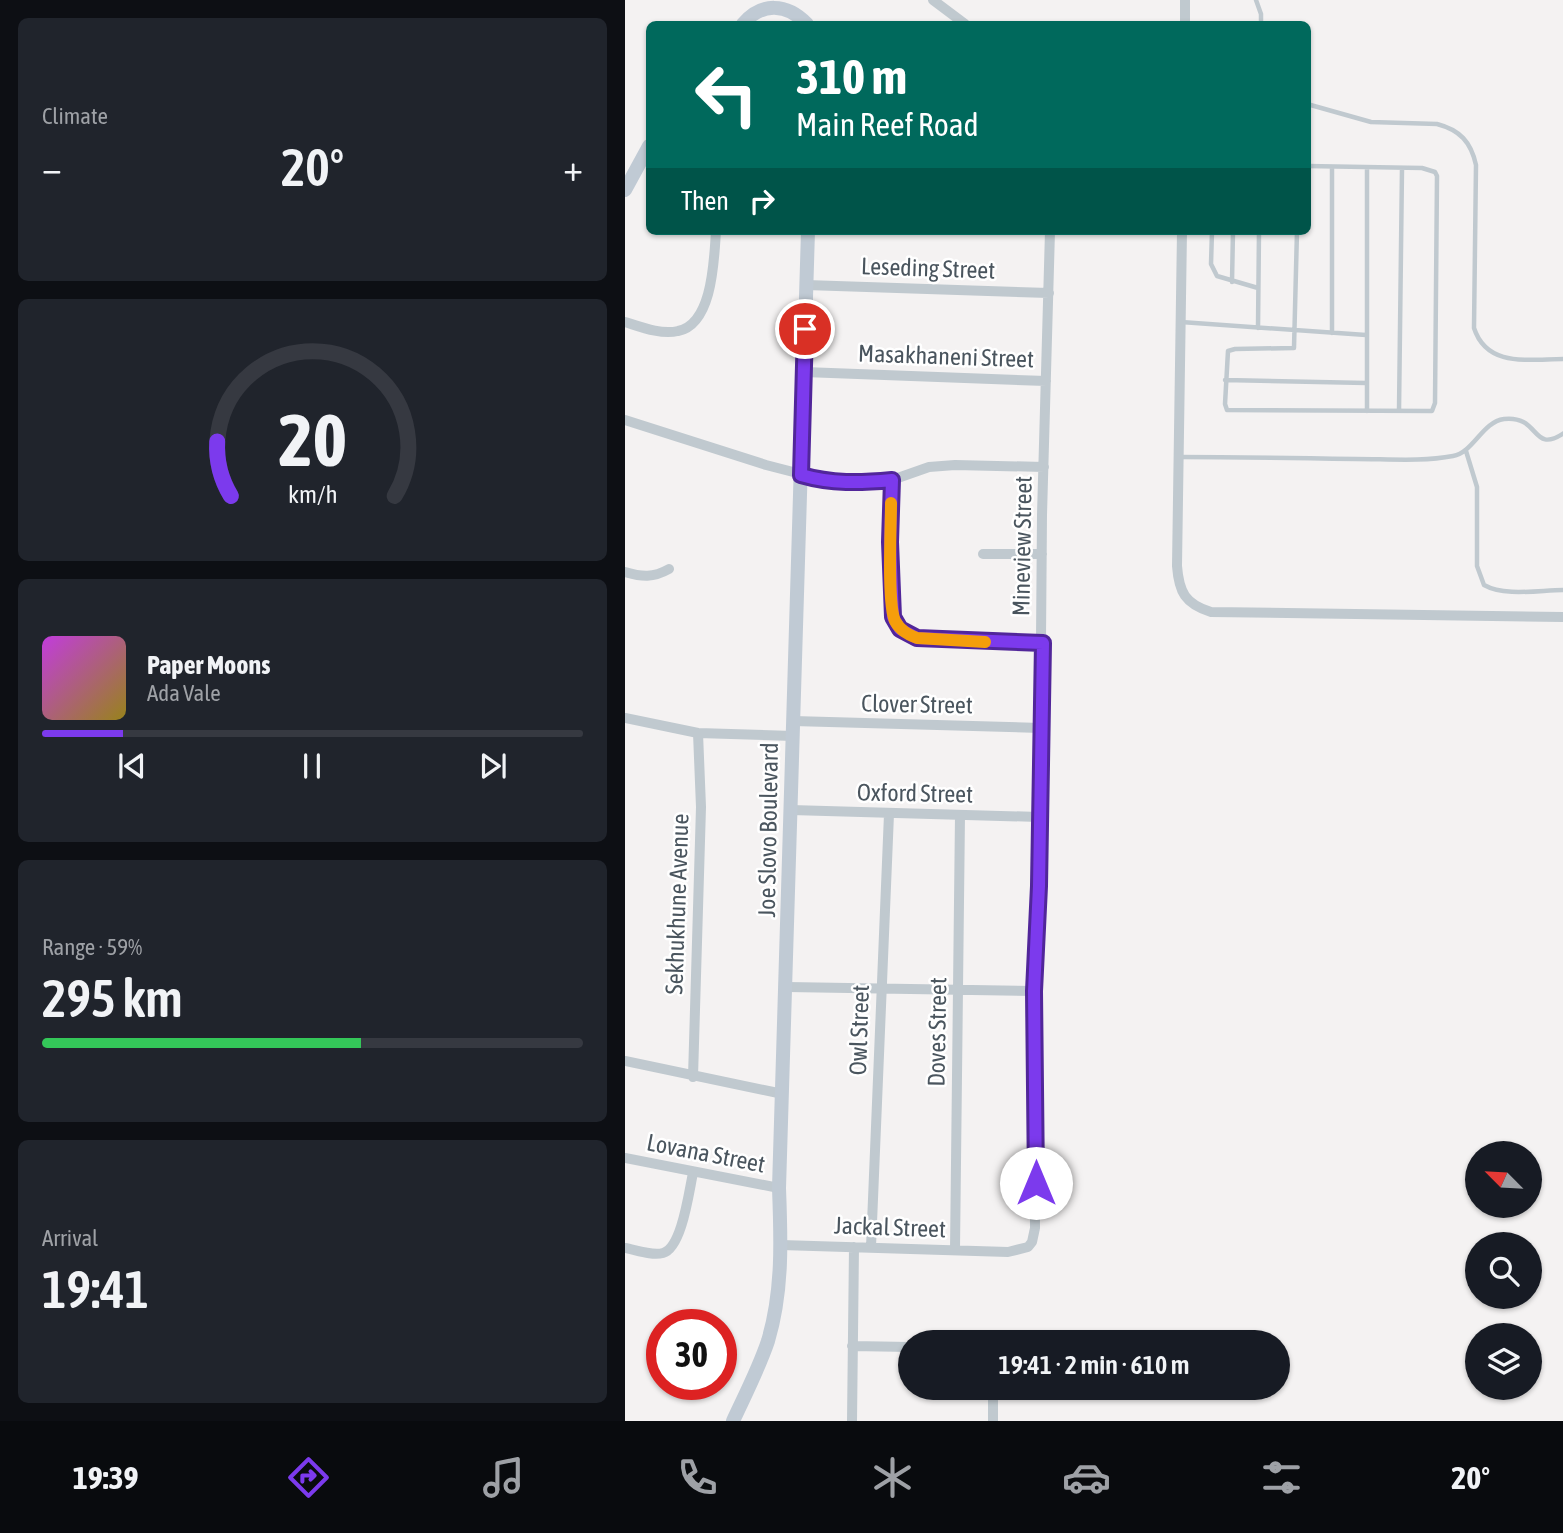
<!DOCTYPE html>
<meta charset="utf-8">
<style>
body{margin:0;font-family:"Asap Condensed",sans-serif;background:#20242c;color:#f1f3f6;height:100vh;display:flex;flex-direction:column;font-size:26px;white-space:nowrap}
*{box-sizing:border-box;margin:0}
p{font-size:23px;color:#9ea1a6}
.icon{flex:none;width:38px;height:38px;fill:none;stroke:currentColor;stroke-width:2;stroke-linecap:round;stroke-linejoin:round}
.map{position:relative;flex:1;overflow:hidden}
.panel{display:flex;flex-direction:column;gap:18px;padding:18px;background:#0d0f14;width:625px}
.panel>*{flex:none}
.banner{position:absolute;left:21px;top:21px;width:665px;height:214px;border-radius:10px;box-shadow:0 2px 5px #0004;background:#00695c;color:#fff;overflow:hidden}
.needle{width:46px;rotate:294deg}
.fabs{position:absolute;left:840px;top:1141px;display:grid;gap:14px}
.fabs a{display:grid;place-items:center;width:77px;height:77px;border-radius:50%;background:#171b24;box-shadow:0 2px 5px #0004;font-size:35px}
.speed{position:absolute;left:21px;top:1309px;display:flex;gap:14px;font-size:35px;font-weight:700;text-align:center}
.speed>*{display:grid;place-content:center;width:91px;height:91px;border-radius:50%;background:#171b24;box-shadow:0 2px 5px #0004;line-height:1}
.speed .limit{border:10px solid #d22;background:#fff;color:#111}
.pin{position:absolute;display:grid;place-items:center;width:60px;height:60px;color:#fff;margin:-30px;border:4px solid #fff;border-radius:50%;box-shadow:0 2px 7px #0007}
.me{position:absolute;width:77px;margin:-38px;rotate:0deg;stroke-linejoin:round;filter:drop-shadow(0 0 5px #0008)}
.turn{display:flex;align-items:center;gap:24px;height:147px;padding:0 35px;font-size:32px}
.turn .icon{width:91px;height:91px;stroke-width:2.5}
.turn b{display:block;font-size:49px;line-height:60px}
.then{display:flex;align-items:center;height:66px;padding:0 35px;background:#0003;gap:14px;font-size:26px}
.big{font-size:52px;font-weight:600;line-height:1.1}
.panel .tile{flex:1;display:flex;flex-direction:column;justify-content:center;gap:10px;min-width:0;padding:0 24px;border-radius:10px;background:#20242c}
.panel .dial{align-items:center;gap:0}
.dial svg{height:182px;overflow:visible;fill:none;stroke:#363941;stroke-width:7;stroke-linecap:round;text-anchor:middle}
.dial text{fill:#f1f3f6;stroke:none}
.song{display:flex;align-items:center;gap:21px}
.cover{width:84px;height:84px;border-radius:10px;background:linear-gradient(135deg,hsl(290 70% 55%),hsl(50 70% 35%))}
.played{height:7px;border-radius:4px;background:linear-gradient(90deg,#7c3aed 15%,#363941 15%)}
.keys{display:flex;justify-content:space-around;direction:ltr}
.heat{display:flex;justify-content:space-between;align-items:center;font-size:38px;direction:ltr}
.charge{height:10px;border-radius:5px;background:linear-gradient(90deg,#34c759 59%,#363941 0)}
.trip{position:absolute;left:273px;top:1330px;width:392px;height:70px;border-radius:35px;background:#171b24;box-shadow:0 2px 5px #0004;font-weight:600;line-height:70px;text-align:center}
.tab-bar{display:flex;height:112px;justify-content:space-around;align-items:center;background:#090b0e;color:#9ea1a6}
.tab-bar .icon{width:49px;height:49px}
.tab-bar .current{color:#7c3aed}
.tab-bar b{font-size:32px;color:#f1f3f6}
main{display:flex;flex:1;min-height:0}
.map>svg:first-child{display:block}
</style>
<main>
<section class="panel">
<div class="tile"><p>Climate</p>
<div class="heat"><a>−</a><b class="big">20°</b><a>+</a></div>
</div>
<div class="tile dial"><svg viewBox="0 0 100 80">
<path d="M14 69A42 42 0 1 1 86 69"/>
<path d="M14 69A42 42 0 0 1 8 45" stroke="#7c3aed"/>
<text x="50" y="56" font-size="32" font-weight="700">20</text>
<text x="50" y="72" font-size="11">km/h</text>
</svg></div>
<div class="tile">
<div class="song"><i class="cover"></i><div><b>Paper Moons</b><p>Ada Vale</p></div></div>
<div class="played"></div>
<div class="keys"><svg class="icon" aria-label="previous" viewBox="0 0 24 24"><path d="M18 5L8 12l10 7zM5 5v14"/></svg><svg class="icon" aria-label="pause" viewBox="0 0 24 24"><path d="M8 5v14M16 5v14"/></svg><svg class="icon" aria-label="next" viewBox="0 0 24 24"><path d="M6 5l10 7-10 7zM19 5v14"/></svg></div>
</div>
<div class="tile"><p>Range · 59%</p><b class="big">295 km</b><div class="charge"></div></div>
<div class="tile"><p>Arrival</p><b class="big">19:41</b></div>
</section>
<div class="map">
<svg width="939" height="1421" viewBox="0 0 939 1421">
<rect width="100%" height="100%" fill="#f4f2f2"/>
<g fill="none" stroke-linecap="round" stroke-linejoin="round">
<!-- lane -->
<path stroke="#c0c9cf" stroke-width="4.5" d="M631 0 636 14V24
M682 104 746 122 812 124C835 130 846 142 851 165L849 328C862 368 904 359 939 359
M707 168V333
M742 168V411
M587 231 586 264 592 276 633 288
M672 231 669 348 610 349 603 351 600 404 602 410 807 411 810 403 812 176 810 172 797 168 682 166
M607 282 608 231
M556 322 741 335
M633 328 634 231
M600 380 741 383
M774 411 777 168
M841 451 852 487V566L859 585C880 597 915 590 939 590
M554 457C613 457 672 458 731 459 763 459 797 462 828 456 849 452 857 422 879 419 916 415 906 455 939 433"/>
<!-- street -->
<path stroke="#c0c9cf" stroke-width="10" d="M308 0 340 24
M560 24V0
M557 231 552 566C554 592 560 604 586 612L939 617
M181 285 424 293
M0 322C16 327 36 335 53 331 88 324 89 259 91 231
M179 372 421 381
M0 420 141 465 207 482 235 483 267 480 304 467 330 465 419 467
M267 480V600C269 626 276 636 303 639L418 643
M358 554H417
M0 572C17 577 28 578 44 569
M0 718 73 733 168 736
M168 721 416 728
M166 810 414 817
M162 987 409 991
M0 1061 158 1094
M68 1077 76 807 73 733
M0 1158 154 1188
M156 1245 383 1252 403 1247 407 1242 410 1228 409 991 414 886 417 515 425 231
M246 1247 264 814
M0 1248C11 1250 27 1256 38 1253 57 1248 64 1191 68 1173
M330 1250 335 815
M227 1346 285 1347
M227 1421 229 1247
M368 1421V1388"/>
<!-- secondary -->
<path stroke="#c0cad4" stroke-width="14" d="M118 24C136 2 162 3 182 24
M0 190 24 146
M108 1421C120 1395 134 1368 143 1341 158 1291 156 1239 154 1188L183 231"/>
</g>
<g fill="none" stroke-linecap="round" stroke-linejoin="round">
<defs>
<path id="route" d="M180 329 176 475C207 484 235 483 267 480L265 542 268 617 275 629 292 638 418 643 414 886 409 991 411 1183"/>
</defs>
<!-- route casing -->
<use href="#route" stroke="#51269a" stroke-width="18"/>
<!-- route -->
<use href="#route" stroke="#7c3aed" stroke-width="12"/>
<!-- slow -->
<path stroke="#f59e0b" stroke-width="12" d="M266 503C266 526 262 604 270 621 275 630 282 634 292 638L360 642"/>
</g>
<g text-anchor="middle" dominant-baseline="central" stroke-width="5" stroke-linejoin="round" paint-order="stroke">
<!-- street labels -->
<g font-size="24" fill="#4a555e" stroke="#fff">
<text transform="translate(303 268) rotate(2)">Leseding Street</text>
<text transform="translate(321 356) rotate(2)">Masakhaneni Street</text>
<text transform="translate(397 546) rotate(-89)">Mineview Street</text>
<text transform="translate(292 704) rotate(1)">Clover Street</text>
<text transform="translate(290 793) rotate(1)">Oxford Street</text>
<text transform="translate(143 830) rotate(-89)">Joe Slovo Boulevard</text>
<text transform="translate(52 904) rotate(-88)">Sekhukhune Avenue</text>
<text transform="translate(234 1030) rotate(-88)">Owl Street</text>
<text transform="translate(312 1032) rotate(-89)">Doves Street</text>
<text transform="translate(81 1153) rotate(11)">Lovana Street</text>
<text transform="translate(265 1227) rotate(2)">Jackal Street</text>
</g>
</g>
</svg>
<div class="fabs">
<a><svg class="needle" viewBox="-14 -14 28 28"><path d="M0-13l5 13h-10z" fill="#e53935"/><path d="M0 13l5-13h-10z" fill="#9ea1a6"/></svg></a>
<a><svg class="icon" aria-label="search" viewBox="0 0 24 24"><circle cx="10" cy="10" r="6"/><path d="M15 15l6 6"/></svg></a>
<a><svg class="icon" aria-label="layers" viewBox="0 0 24 24"><path d="M12 4l9 5-9 5-9-5zM3 14l9 5 9-5"/></svg></a>
</div>
<div class="speed"><div class="limit">30</div></div>
<div class="pin" style="left:180px;top:329px;background:#d93025"><svg class="icon" aria-label="arrive" viewBox="0 0 24 24"><path d="M6 21V4h12l-3 4 3 4H6"/></svg></div>
<svg class="me" style="left:411px;top:1183px" viewBox="-20 -20 40 40"><circle r="19" fill="#fff"/><path d="M0-13L10 11 0 6-10 11z" fill="#7c3aed"/></svg>
<div class="trip">19:41 · 2 min · 610 m</div>
<div class="banner">
<div class="turn"><svg class="icon" aria-label="left" viewBox="0 0 24 24"><path d="M17 20v-9H6M10 6l-5 5 5 5"/></svg><div><b>310 m</b>Main Reef Road</div></div>
<div class="then">Then<svg class="icon" aria-label="right" viewBox="0 0 24 24"><path d="M7 20v-9h11M14 6l5 5-5 5"/></svg></div>
</div>
</div>
</main>
<nav class="tab-bar">
<b>19:39</b>
<svg class="icon current" aria-label="directions" viewBox="0 0 24 24"><path d="M12 3l9 9-9 9-9-9zM9 14v-3h6M13 9l2 2-2 2"/></svg>
<svg class="icon" aria-label="music" viewBox="0 0 24 24"><path d="M9 18V5l10-2v13"/><circle cx="6" cy="18" r="3"/><circle cx="16" cy="16" r="3"/></svg>
<svg class="icon" aria-label="phone" viewBox="0 0 24 24"><path d="M5 4h4l2 5-3 2q2 4 5 5l2-3 5 2v4C11 20 4 13 5 4z"/></svg>
<svg class="icon" aria-label="climate" viewBox="0 0 24 24"><path d="M12 3v18M4 7l16 10M4 17L20 7"/></svg>
<svg class="icon" aria-label="car" viewBox="0 0 24 24"><path d="M5 17H2v-5l4-1 3-4h7l3 4 3 1v5h-3M9 17h6M6 11h13"/><circle cx="7" cy="17" r="2"/><circle cx="17" cy="17" r="2"/></svg>
<svg class="icon" aria-label="filters" viewBox="0 0 24 24"><path d="M4 7h16M4 17h16"/><circle cx="9" cy="7" r="2"/><circle cx="15" cy="17" r="2"/></svg>
<b>20°</b>
</nav>
